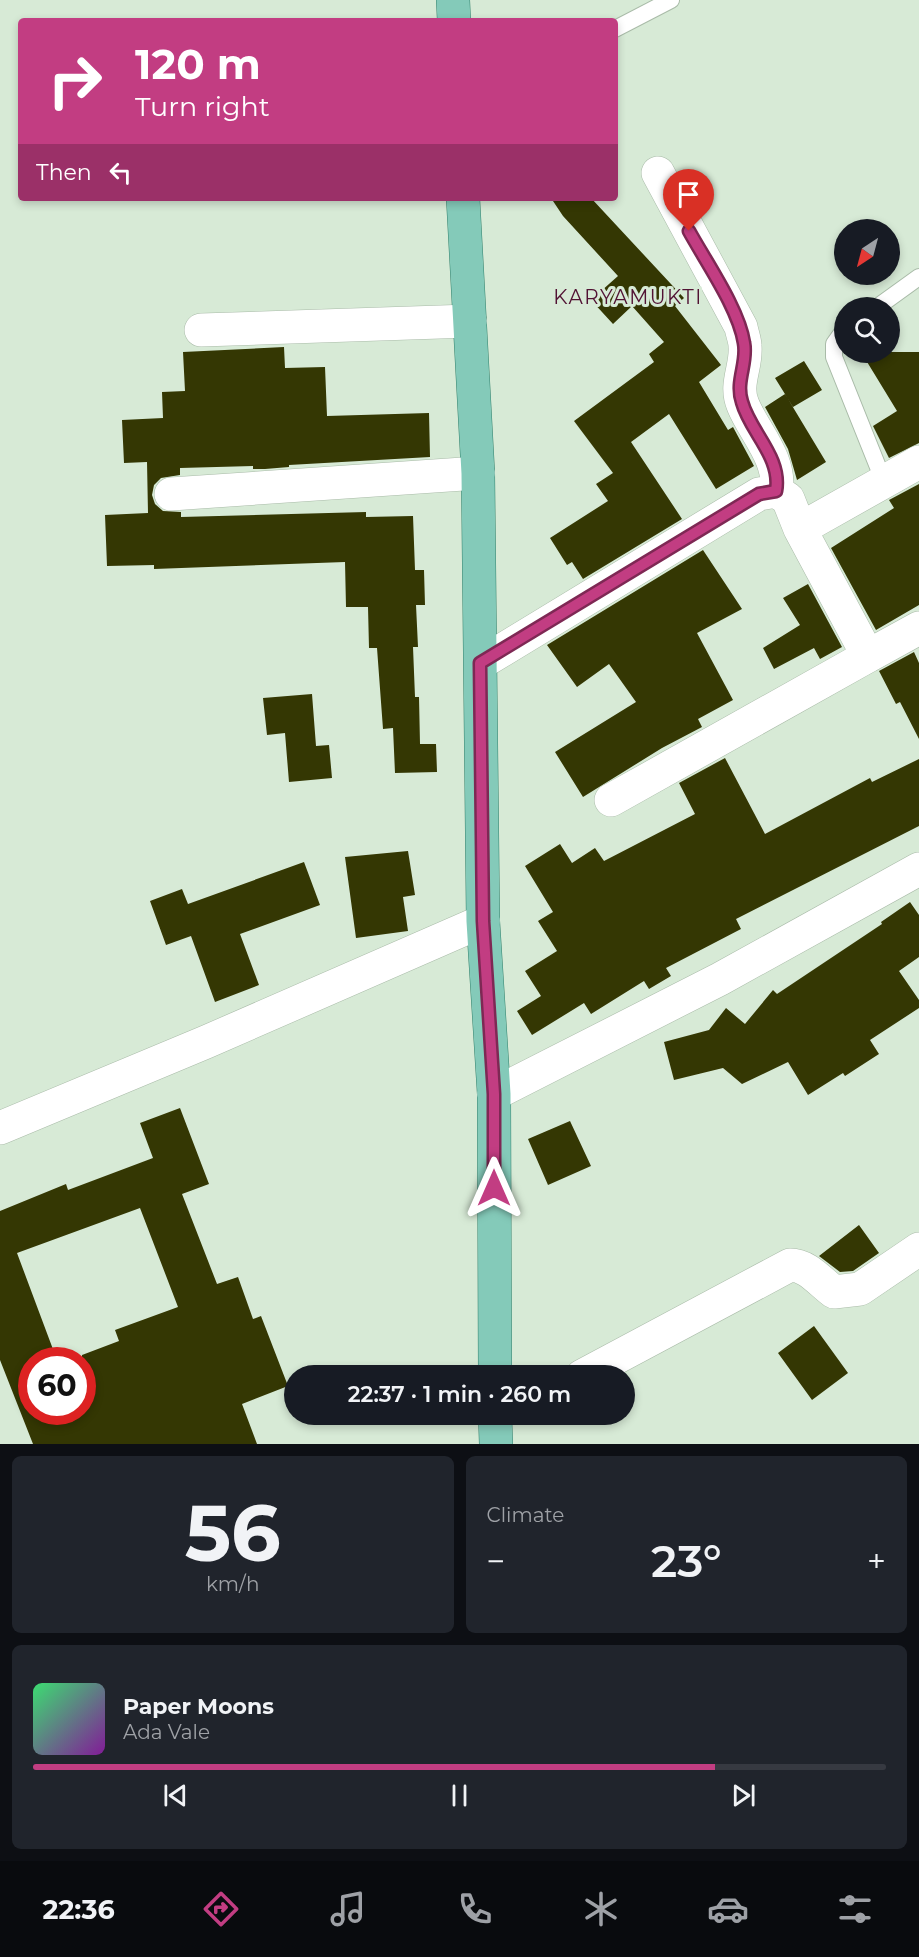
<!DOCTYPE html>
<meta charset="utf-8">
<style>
body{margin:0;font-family:Montserrat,sans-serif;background:#20242c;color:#f1f3f6;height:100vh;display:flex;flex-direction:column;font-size:22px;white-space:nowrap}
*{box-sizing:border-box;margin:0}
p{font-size:20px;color:#9ea1a6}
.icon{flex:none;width:33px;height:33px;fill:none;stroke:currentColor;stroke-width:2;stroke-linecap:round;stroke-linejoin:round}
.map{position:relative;height:1444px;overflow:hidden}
.panel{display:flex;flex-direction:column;gap:12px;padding:12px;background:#0d0f14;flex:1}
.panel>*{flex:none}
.guide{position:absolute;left:18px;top:18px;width:600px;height:183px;border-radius:6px;box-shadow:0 3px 9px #0003;background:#c23d82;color:#fff;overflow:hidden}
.needle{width:39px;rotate:216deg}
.tools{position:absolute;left:834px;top:219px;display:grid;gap:12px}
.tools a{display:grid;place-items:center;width:66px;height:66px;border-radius:50%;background:#171b24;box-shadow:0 3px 9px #0003;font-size:30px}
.speed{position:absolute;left:18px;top:1347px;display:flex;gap:12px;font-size:30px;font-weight:700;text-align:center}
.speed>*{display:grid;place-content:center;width:78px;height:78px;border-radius:50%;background:#171b24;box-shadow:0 3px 9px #0003;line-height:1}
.speed .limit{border:9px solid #d22;background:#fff;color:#111}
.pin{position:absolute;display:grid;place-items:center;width:51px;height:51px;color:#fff;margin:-62px -26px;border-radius:50% 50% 50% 0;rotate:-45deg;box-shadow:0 0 6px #0007}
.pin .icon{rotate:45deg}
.me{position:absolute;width:66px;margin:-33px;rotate:0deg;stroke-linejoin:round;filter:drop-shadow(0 0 4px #0008)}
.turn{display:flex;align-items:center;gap:21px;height:126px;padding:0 18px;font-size:27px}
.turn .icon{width:78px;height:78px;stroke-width:2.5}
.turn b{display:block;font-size:42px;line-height:51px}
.then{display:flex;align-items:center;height:57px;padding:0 18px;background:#0003;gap:12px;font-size:22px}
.big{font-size:45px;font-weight:600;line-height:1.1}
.panel .card{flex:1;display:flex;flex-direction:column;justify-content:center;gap:9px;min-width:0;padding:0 21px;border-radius:9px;background:#20242c}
.panel .dial{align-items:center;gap:0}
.dial b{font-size:78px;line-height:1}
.song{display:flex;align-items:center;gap:18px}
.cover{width:72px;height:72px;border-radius:9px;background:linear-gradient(135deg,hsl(140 70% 55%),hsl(290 70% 35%))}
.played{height:6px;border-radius:3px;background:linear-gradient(90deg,#c23d82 80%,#363941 80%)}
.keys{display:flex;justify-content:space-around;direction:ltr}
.heat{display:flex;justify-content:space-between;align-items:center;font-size:33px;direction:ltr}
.panel .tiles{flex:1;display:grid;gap:12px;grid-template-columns:1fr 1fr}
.card:last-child{grid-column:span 2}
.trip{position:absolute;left:284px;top:1365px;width:351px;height:60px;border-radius:30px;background:#171b24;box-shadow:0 3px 9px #0003;font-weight:600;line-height:60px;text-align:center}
.dock{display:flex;height:96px;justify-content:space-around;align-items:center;background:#090b0e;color:#9ea1a6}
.dock .icon{width:42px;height:42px}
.dock .current{color:#c23d82}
.dock b{font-size:27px;color:#f1f3f6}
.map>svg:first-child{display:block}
</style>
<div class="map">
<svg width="919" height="1444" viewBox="0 0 919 1444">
<rect width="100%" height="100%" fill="#d7ead6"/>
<!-- building -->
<path fill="#343703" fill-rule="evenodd" d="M551 198H591L684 298 675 306 721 365 699 382 728 430 733 427 754 466 716 489 669 414 631 442 682 519 583 579 572 562 567 565 550 538 608 501 596 484 613 473 574 421 654 362 649 354 664 342 632 306 613 324 591 300 618 276 563 216Z
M284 347 285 368 325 367 327 416 429 413 430 457 289 465V467L265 469H253V466L180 468V475L161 478 154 485 152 495 155 504 163 511 181 512V517L366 512V517L413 516 415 570H424L425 605H416L418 647H413L415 697H419L420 744H436L437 772 395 773 393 728 383 729 377 648H369L368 607H346L345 562 154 569V565L107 566 105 515 148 513 147 462 124 463 122 420 163 418 162 392 185 391 183 352Z
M861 352H919V443L889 458 873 426 897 411Z
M804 361 822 390 793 407 775 378Z
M785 394 826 462 797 480 788 449 765 407Z
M919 484V605L876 630 831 548 894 508 889 500Z
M703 550 742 609 697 633 733 700 698 719 702 727 662 748 583 797 555 752 636 702 609 664 577 687 547 645Z
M808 584 842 647 820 659 814 648 774 669 763 648 800 625 783 598Z
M914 652 919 663V739L900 702 896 704 879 671Z
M312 694 316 746 329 745 332 778 289 782 285 733 267 735 263 698Z
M725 758 765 834 870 778 872 782 919 759V826L736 919 741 929 666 968 671 976 649 989 644 981 591 1014 584 1003 532 1035 517 1011 541 996 525 971 557 951 538 921 553 912 525 866 560 844 572 863 595 848 604 861 695 814 679 783Z
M408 851 415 895 403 897 408 931 356 938 345 857Z
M304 862 320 905 240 934 259 985 215 1002 191 936 166 945 150 901 182 889 188 904Z
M910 902 919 915V957L899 971 919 1000V1008L870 1040 879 1054 845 1076 843 1073 808 1095 788 1062 742 1084 723 1068 674 1080 664 1042 709 1030 726 1008 745 1024 773 990 777 994 882 924 881 922Z
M180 1108 209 1184 182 1194 217 1284 238 1277 253 1319 261 1316 288 1386 242 1404 257 1444H33L0 1360V1211L66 1184 68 1190 153 1158 140 1123ZM140 1208 178 1307 115 1330 119 1341 82 1355V1412H32V1360H57L17 1253Z
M570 1121 591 1166 548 1185 528 1139Z
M859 1225 879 1253 853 1271 840 1272 819 1256Z
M814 1326 848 1373 812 1400 778 1353Z"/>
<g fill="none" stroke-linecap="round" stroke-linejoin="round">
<defs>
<path id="service" d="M615 29 671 0
M876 308 919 277
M844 330 834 344V357L884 482"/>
<path id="minor" d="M658 173 741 327C742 333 745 340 745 346 747 367 734 384 743 405 754 432 782 460 776 491
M201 330 470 321
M171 494 478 473
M800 529 868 656 919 628
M481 663 759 494 776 491 788 499 800 529 919 462
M611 800 868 656
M494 1094 720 979 919 869
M0 1128 206 1042 483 921
M582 1376 790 1265C808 1265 820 1282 834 1292L860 1289 919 1249"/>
<path id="primary" d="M453 0 454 21
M463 198 478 473 483 921 494 1094 495 1376
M495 1414 496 1444"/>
</defs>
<!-- service casing -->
<use href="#service" stroke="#a9bba8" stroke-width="18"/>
<!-- minor casing -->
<use href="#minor" stroke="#a9bba8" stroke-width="34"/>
<!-- primary casing -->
<use href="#primary" stroke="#33816c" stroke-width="34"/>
<!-- service -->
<use href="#service" stroke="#fff" stroke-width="16"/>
<!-- minor -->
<use href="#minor" stroke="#fff" stroke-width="33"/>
<!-- primary -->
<use href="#primary" stroke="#84cab9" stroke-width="33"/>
</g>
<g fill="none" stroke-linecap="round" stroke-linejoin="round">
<defs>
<path id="route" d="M494 1188V1094L483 921 480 663 759 494 776 491C782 457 750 432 742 402 735 381 748 363 744 343 739 309 706 262 689 231"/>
</defs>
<!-- route casing -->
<use href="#route" stroke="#7e2854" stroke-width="15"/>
<!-- route -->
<use href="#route" stroke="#c23d82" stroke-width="10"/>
</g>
<g text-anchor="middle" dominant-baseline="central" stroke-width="6" stroke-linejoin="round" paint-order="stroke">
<!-- quarter labels -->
<g font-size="20" letter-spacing="1.5" fill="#511233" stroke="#d7ead6">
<text x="628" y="297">KARYAMUKTI</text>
</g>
</g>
</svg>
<div class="tools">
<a><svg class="needle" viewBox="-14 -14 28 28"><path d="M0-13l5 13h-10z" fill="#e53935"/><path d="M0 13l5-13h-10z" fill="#9ea1a6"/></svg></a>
<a><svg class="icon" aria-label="search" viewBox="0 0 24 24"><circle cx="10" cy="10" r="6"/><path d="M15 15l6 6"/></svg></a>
</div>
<div class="speed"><div class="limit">60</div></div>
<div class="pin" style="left:689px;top:231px;background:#d93025"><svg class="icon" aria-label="arrive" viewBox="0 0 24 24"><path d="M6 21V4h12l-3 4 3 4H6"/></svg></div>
<svg class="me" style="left:494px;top:1188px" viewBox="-20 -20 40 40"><path d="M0-17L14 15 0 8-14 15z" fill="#c23d82" stroke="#fff" stroke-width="4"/></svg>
<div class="trip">22:37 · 1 min · 260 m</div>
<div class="guide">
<div class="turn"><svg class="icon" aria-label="right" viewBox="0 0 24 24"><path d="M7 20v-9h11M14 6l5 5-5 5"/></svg><div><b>120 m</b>Turn right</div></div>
<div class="then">Then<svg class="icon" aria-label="left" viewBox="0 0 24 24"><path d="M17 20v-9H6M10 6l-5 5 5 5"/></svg></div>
</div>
</div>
<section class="panel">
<div class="tiles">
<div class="card dial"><b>56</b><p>km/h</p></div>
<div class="card"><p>Climate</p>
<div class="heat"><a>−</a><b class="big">23°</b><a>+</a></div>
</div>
<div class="card">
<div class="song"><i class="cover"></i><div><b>Paper Moons</b><p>Ada Vale</p></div></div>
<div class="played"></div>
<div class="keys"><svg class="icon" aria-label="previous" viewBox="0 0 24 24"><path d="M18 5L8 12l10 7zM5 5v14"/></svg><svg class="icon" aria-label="pause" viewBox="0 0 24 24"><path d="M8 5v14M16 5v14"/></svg><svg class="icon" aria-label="next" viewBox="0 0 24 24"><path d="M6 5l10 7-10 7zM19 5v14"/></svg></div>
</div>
</div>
</section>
<nav class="dock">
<b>22:36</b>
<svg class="icon current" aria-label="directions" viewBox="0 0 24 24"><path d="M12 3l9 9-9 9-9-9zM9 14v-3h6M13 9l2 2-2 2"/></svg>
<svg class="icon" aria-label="music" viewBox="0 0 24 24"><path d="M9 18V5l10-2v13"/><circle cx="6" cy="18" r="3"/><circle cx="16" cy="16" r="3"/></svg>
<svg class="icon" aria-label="phone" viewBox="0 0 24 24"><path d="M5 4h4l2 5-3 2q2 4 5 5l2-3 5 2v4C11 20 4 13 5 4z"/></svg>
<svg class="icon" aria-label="climate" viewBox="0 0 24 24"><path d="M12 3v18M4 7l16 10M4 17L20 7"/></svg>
<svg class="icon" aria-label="car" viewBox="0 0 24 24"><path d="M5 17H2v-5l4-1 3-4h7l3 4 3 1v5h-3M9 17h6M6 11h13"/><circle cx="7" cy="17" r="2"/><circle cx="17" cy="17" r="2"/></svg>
<svg class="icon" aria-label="filters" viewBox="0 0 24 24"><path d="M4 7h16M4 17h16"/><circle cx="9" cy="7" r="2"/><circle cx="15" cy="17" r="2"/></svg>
</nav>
